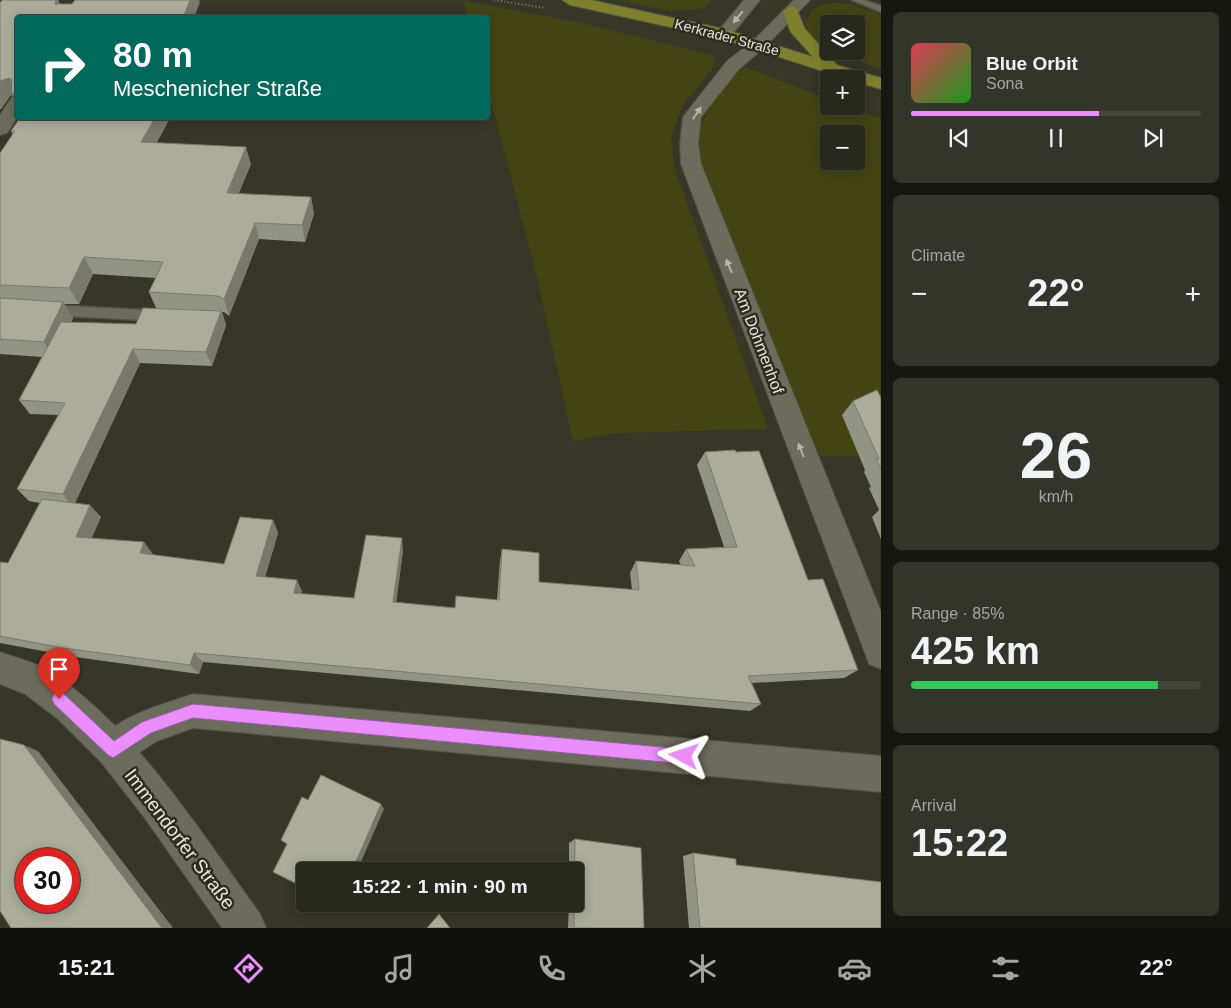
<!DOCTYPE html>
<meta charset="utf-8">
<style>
body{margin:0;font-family:Helvetica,sans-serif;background:#34352a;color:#f1f3f6;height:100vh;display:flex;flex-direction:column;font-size:19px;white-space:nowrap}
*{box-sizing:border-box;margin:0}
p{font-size:16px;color:#a5a6a4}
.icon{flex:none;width:28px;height:28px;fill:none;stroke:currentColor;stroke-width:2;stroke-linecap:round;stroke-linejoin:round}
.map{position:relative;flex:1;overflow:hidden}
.sheet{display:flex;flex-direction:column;gap:12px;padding:12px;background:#161710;width:350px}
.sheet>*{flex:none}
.hud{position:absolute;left:15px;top:15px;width:475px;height:105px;border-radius:5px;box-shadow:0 2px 12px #0003,0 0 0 1px #44453b;background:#00695c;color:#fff;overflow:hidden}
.fabs{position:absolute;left:820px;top:15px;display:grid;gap:10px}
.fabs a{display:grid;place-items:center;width:45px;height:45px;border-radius:5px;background:#28291d;box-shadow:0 2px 12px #0003,0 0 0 1px #44453b;font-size:25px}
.speed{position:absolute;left:15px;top:848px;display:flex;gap:10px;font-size:25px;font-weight:700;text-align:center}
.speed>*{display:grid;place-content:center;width:65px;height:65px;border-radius:50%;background:#28291d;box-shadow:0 2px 12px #0003,0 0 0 1px #44453b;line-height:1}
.speed .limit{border:8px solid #d22;background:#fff;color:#111}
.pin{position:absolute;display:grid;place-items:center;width:42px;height:42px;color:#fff;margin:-51px -21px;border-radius:50% 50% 50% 0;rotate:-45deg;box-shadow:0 0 5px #0007}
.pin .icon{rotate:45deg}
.me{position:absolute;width:55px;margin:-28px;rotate:275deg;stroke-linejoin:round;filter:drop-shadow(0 0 4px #0008)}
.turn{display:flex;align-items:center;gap:18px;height:105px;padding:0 15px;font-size:22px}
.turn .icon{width:65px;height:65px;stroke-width:2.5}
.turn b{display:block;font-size:35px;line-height:42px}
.big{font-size:38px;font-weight:800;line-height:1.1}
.sheet .widget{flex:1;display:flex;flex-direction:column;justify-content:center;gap:8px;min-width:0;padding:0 18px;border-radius:8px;background:#34352a}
.sheet .dial{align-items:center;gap:0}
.dial b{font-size:65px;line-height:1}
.song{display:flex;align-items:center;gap:15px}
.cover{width:60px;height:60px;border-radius:8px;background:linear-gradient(135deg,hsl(350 70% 55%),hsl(120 70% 35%))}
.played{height:5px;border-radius:2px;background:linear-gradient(90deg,#ea8dfd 65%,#44453b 65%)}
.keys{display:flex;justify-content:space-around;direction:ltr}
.heat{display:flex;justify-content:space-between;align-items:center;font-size:28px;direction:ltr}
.charge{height:8px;border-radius:4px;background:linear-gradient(90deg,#34c759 85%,#44453b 0)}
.trip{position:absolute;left:296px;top:862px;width:288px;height:50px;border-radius:5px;background:#28291d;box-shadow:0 2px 12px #0003,0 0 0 1px #44453b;font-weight:800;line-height:50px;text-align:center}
.tabs{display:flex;height:80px;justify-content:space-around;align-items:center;background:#10100c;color:#a5a6a4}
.tabs .icon{width:35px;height:35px}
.tabs .active{color:#ea8dfd}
.tabs b{font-size:22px;color:#f1f3f6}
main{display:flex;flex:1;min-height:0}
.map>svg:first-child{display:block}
</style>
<main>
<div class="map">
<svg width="881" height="928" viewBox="0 0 881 928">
<rect width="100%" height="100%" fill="#363727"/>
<!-- green -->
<path fill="#434414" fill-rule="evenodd" d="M615 0H712L705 8 670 11Z
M464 1 573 21 715 56 716 64 683 105 671 136 674 166 768 429 617 433 573 441 536 273 488 90V18L468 17Z
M838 3 849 4 881 14V69L832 51H856V24H829V49C818 43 807 36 806 23 812 6 821 4 838 3Z
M742 66 829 99V106H847L881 119V456H820L706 189C703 175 698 160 698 146 698 114 723 89 742 66ZM829 134H856V161H829Z"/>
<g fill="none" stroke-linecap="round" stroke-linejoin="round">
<defs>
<path id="service" d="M852 0H864L881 6V12Z
M47 305 163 311 170 316 163 321 47 315 40 310Z"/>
<path id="minor" d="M744 0H760L730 37H718L716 34Z
M794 0H810L765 47 739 69 701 117 698 144 701 164 881 612V669L869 664 865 653 681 164 680 144 683 117 727 61 753 41Z
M18 96V116L7 133 0 135V115L12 97Z
M193 694 881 756V792L193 728 157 741 125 762 113 768 101 762 95 750C109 717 162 705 193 694Z"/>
<path id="tertiary" d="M0 652C16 658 35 662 49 671 135 726 201 833 260 914L266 928H222L144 817 101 762 58 719 25 694 0 684Z"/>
<path id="primary" d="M562 0H591L724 29 813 57 790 31 783 11 791 6 796 8 805 29 837 65 881 78V89L856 82V79H847L720 38 570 5Z"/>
</defs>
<!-- service casing -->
<use href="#service" stroke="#525345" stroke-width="3"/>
<!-- minor casing -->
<use href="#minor" stroke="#525345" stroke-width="2"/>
<!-- tertiary casing -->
<use href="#tertiary" stroke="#525345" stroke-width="2"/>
<!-- primary casing -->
<use href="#primary" stroke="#525345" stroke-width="2"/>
<!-- path -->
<path stroke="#838476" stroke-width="2" stroke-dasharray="1 2.5" stroke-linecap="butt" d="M494 0 545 8"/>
<!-- service -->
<use href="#service" fill="#6b6c5b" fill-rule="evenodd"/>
<!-- minor -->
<use href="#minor" fill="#6b6c5b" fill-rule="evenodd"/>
<!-- tertiary -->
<use href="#tertiary" fill="#6b6c5b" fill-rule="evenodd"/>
<!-- primary -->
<use href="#primary" fill="#7f802d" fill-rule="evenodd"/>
</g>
<!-- wall -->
<path fill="#939584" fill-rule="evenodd" d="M2 0H58L60 4H72L200 2 18 18V105L13 95 10 96 1 109H0V2H1Z
M20 118H170L156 143 251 164 238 194 311 197 314 214 305 242 259 239 229 316 224 312H222L226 325 212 366 140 363 75 503 101 517 91 538 153 554V555L224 564 273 520 278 533 265 577 302 591 301 594 354 598 403 550 396 602 455 608 497 600 500 561 502 549 539 582 632 590 630 573 636 561 681 565 679 561 686 549 724 547 697 465 705 452 808 580 858 670 844 678 752 683 761 704 750 711 203 662 199 674 75 657 0 643V562L8 563 40 503 29 501 17 489 59 415 30 414 19 400 42 357 0 354V153L13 135 11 131ZM93 274 156 278 149 292 156 308 136 324 71 322 73 318 64 304H79Z
M881 398V539L872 517 879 510 869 488 871 487 864 472 865 470 842 415 853 401Z
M575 839 644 928H568L569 904H575V871H569V843Z
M693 853 736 865 881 928H689L683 856Z"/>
<!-- shaded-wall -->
<path fill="#78796c" d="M56 0H58L64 13 55 4Z
M190 0H199L200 2 194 18H183Z
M9 78 17 93H11L13 95 10 96 1 109 0 107V82L2 80Z
M155 118H170L148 159 141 142Z
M246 147 251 164 232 210 227 193Z
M311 197 314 214 305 242 302 225Z
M255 223 259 239 229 316 224 299Z
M84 257 93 274 79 304 69 288Z
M63 302 73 318 55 358 44 342Z
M221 311 226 325 212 366 206 352Z
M133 349 140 363 73 507 63 494Z
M90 505 101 517 87 549 76 537Z
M273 520 278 533 262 587 256 576Z
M402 538 403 550 395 612 393 602Z
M144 542 153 554 149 565 140 553Z
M297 580 302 591 299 604 294 593Z
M194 653 203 662 199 674 190 665Z
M24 745 38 751 173 928H162Z
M381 804 384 809 357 871H352Z
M338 904H343L342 906 337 905Z"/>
<!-- building -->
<path fill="#abad9a" stroke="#78796c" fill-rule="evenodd" d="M2 0H56L55 4H72L75 0H190L183 18H18V93H11L12 80 9 78 2 80 0 82V2H1Z
M20 118H155L141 142 246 147 227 193 311 197 302 225 255 223 224 299 218 296 149 292 163 262 84 257 69 288 0 285V153L15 131H11Z
M0 298 63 302 44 342 0 339Z
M143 308 221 311 206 352 133 349 63 494 17 489 65 403 19 400 61 322 136 324Z
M877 390 881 398V469L876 459H879L853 401Z
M735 450 736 452 759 451 808 580 823 579 858 670 748 676 761 704 194 653 190 665 63 648 0 636V562L8 563 42 499 90 505 76 537 144 542 140 553 224 564 240 517 273 520 256 576 297 580 294 593 354 598 366 535 402 538 393 602 455 608 456 596 499 600 502 549 539 553V582L639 590 636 561 695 566 686 549 737 547 705 452Z
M0 739 24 745 162 928H11L0 911ZM26 859H69V901H26Z
M321 775 381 804 352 871H305V888L273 872 287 844 281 840 302 797 308 800Z
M575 839 641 848 644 928H574Z
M693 853 736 859V865L881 882V928H700Z
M439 914 450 928H427Z"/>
<!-- one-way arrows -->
<defs><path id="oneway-solid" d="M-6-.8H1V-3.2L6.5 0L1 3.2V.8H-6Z" transform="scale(1.25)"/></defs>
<g fill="#b5b6a9">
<use href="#oneway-solid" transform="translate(738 17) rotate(130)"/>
<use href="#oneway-solid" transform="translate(697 113) rotate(-56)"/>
<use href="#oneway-solid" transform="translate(729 266) rotate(-112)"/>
<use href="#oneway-solid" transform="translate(801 450) rotate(-111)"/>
</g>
<!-- route -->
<path fill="#ea8dfd" stroke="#985ca4" d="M59 692 64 694 114 741 142 722 193 704 684 749 690 751 692 756 690 761 684 764 193 718 151 733 113 758 108 755 54 704 52 699 54 694Z"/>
<g text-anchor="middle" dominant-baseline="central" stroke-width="5" stroke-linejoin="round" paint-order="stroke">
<!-- far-street labels -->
<g font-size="14" fill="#e6e7dd" stroke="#2c2d1e">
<text transform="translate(727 37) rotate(15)">Kerkrader Straße</text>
</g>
<!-- street labels -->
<g font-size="16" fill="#e6e7dd" stroke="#2c2d1e">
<text transform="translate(759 341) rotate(69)">Am Dohmenhof</text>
</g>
<!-- near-street labels -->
<g font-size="19" fill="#e6e7dd" stroke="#2c2d1e">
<text transform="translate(180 839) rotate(53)">Immendorfer Straße</text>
</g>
</g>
</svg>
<div class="fabs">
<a><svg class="icon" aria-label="layers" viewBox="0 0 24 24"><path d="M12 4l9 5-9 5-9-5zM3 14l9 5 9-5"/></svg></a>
<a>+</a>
<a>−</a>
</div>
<div class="speed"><div class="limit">30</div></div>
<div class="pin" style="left:59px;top:699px;background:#d93025"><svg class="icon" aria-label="arrive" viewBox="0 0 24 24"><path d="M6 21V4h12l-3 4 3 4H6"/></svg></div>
<svg class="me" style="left:684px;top:756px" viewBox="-20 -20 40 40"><path d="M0-17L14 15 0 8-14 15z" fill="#ea8dfd" stroke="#fff" stroke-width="4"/></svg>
<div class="trip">15:22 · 1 min · 90 m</div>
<div class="hud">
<div class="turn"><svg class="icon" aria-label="right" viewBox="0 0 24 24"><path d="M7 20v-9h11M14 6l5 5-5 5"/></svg><div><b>80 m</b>Meschenicher Straße</div></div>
</div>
</div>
<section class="sheet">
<div class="widget">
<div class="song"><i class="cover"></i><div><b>Blue Orbit</b><p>Sona</p></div></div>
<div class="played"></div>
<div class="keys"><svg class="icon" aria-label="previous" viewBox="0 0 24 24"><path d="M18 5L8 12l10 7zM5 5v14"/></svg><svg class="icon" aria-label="pause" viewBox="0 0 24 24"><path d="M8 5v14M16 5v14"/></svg><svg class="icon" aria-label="next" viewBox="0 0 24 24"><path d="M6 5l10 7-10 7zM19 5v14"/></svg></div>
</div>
<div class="widget"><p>Climate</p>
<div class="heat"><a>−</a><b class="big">22°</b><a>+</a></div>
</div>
<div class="widget dial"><b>26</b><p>km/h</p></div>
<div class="widget"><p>Range · 85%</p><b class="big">425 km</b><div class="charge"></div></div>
<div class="widget"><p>Arrival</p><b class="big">15:22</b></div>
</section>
</main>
<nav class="tabs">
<b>15:21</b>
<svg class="icon active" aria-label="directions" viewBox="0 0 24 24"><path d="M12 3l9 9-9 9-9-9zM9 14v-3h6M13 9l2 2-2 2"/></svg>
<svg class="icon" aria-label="music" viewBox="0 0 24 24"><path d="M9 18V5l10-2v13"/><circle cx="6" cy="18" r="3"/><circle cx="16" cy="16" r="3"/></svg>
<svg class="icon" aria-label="phone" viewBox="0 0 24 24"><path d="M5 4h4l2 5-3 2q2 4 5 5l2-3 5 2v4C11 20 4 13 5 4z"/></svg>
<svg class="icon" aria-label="climate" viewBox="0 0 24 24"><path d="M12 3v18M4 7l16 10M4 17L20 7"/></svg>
<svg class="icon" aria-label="car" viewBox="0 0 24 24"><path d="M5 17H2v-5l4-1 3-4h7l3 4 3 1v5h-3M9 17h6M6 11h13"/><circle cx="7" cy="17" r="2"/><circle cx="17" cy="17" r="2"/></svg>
<svg class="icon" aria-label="filters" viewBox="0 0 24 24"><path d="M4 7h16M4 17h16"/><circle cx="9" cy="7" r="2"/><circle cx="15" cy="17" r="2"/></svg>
<b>22°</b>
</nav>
